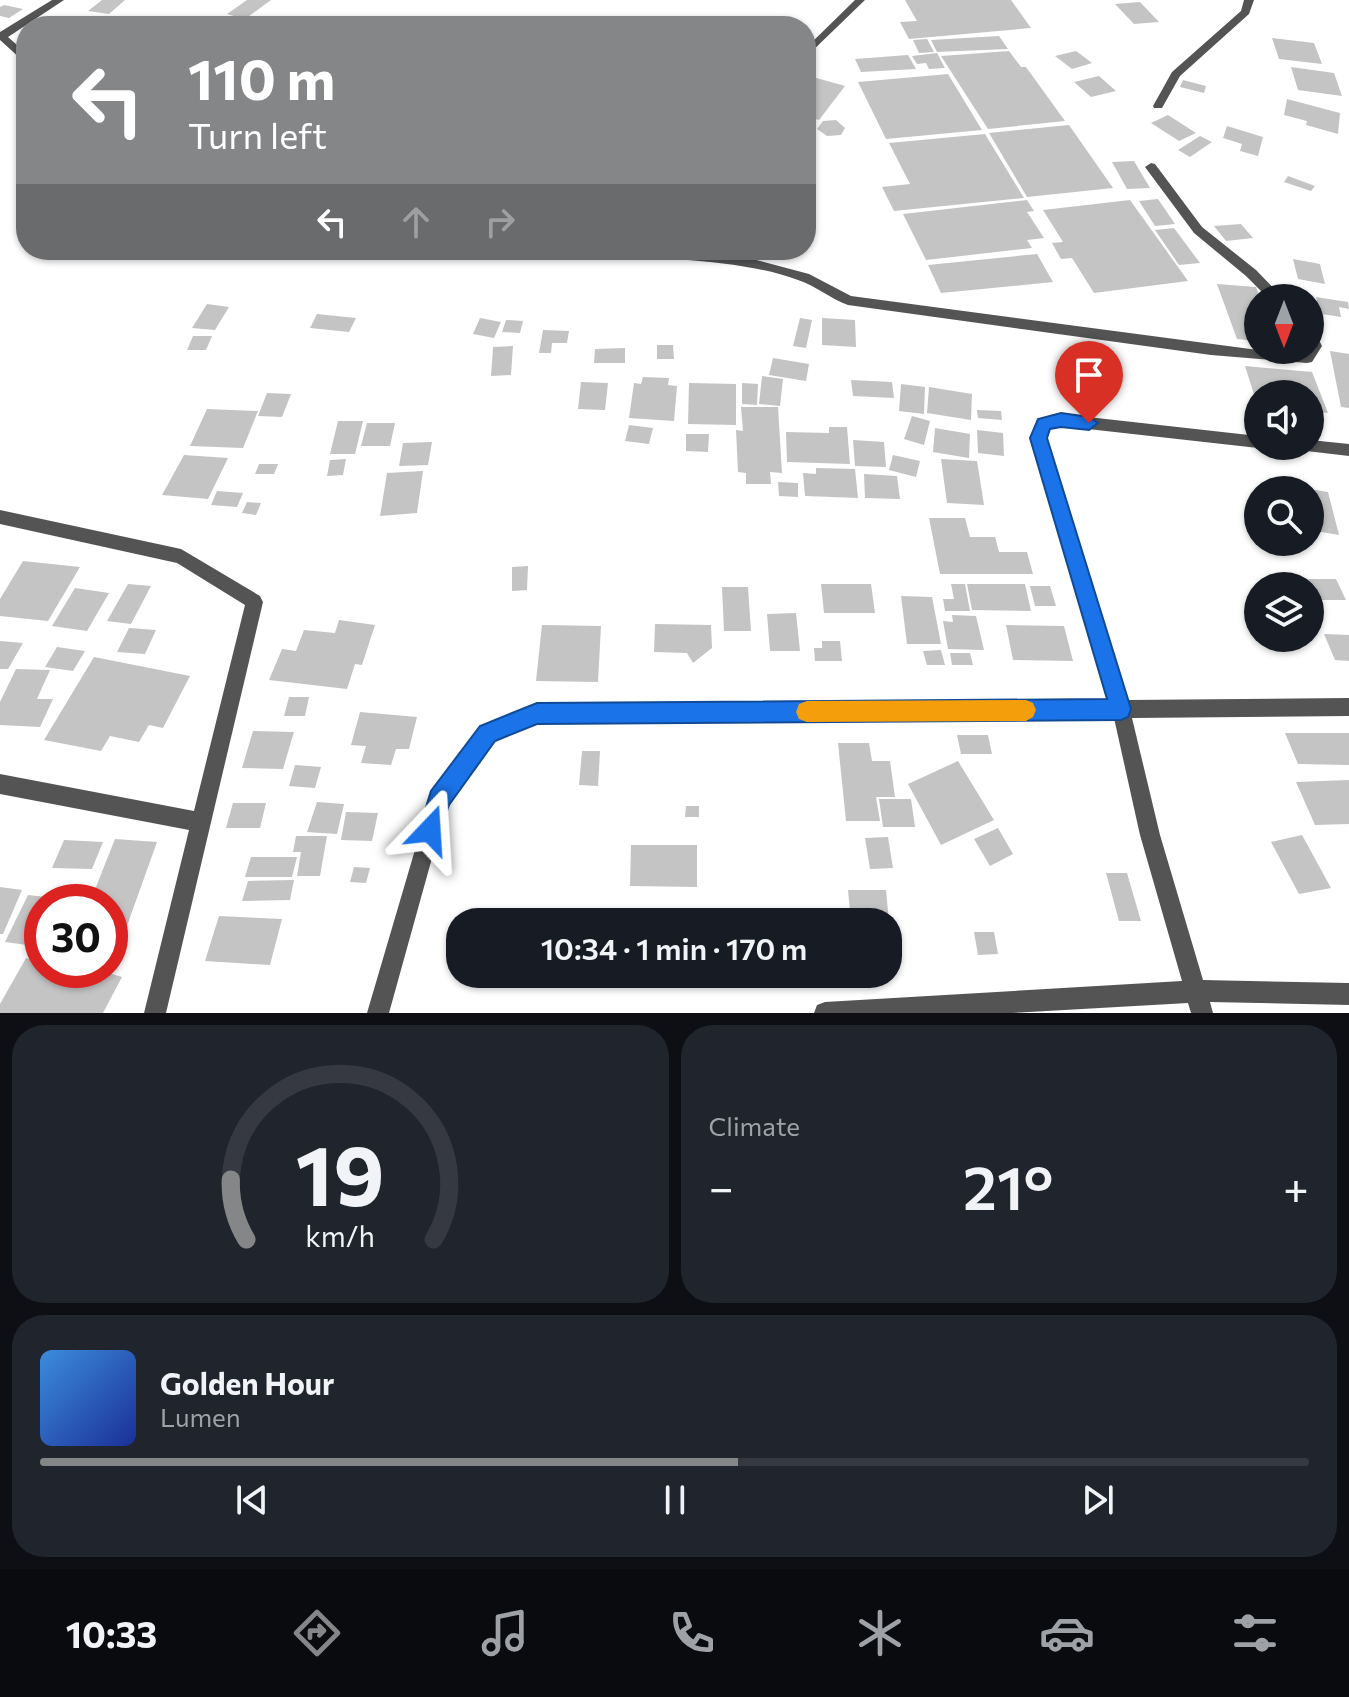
<!DOCTYPE html>
<meta charset="utf-8">
<style>
body{margin:0;font-family:Commissioner,sans-serif;background:#20242c;color:#f1f3f6;height:100vh;display:flex;flex-direction:column;font-size:30px;white-space:nowrap}
*{box-sizing:border-box;margin:0}
p{font-size:26px;color:#9ea1a6}
.icon{flex:none;width:44px;height:44px;fill:none;stroke:currentColor;stroke-width:2;stroke-linecap:round;stroke-linejoin:round}
.map{position:relative;height:1013px;overflow:hidden}
.sheet{display:flex;flex-direction:column;gap:12px;padding:12px;background:#0d0f14;flex:1}
.sheet>*{flex:none}
.banner{position:absolute;left:16px;top:16px;width:800px;height:244px;border-radius:32px;box-shadow:0 2px 6px #0004;background:#858687;color:#fff;overflow:hidden}
.needle{width:52px;rotate:180deg}
.tools{position:absolute;left:1244px;top:284px;display:grid;gap:16px}
.tools a{display:grid;place-items:center;width:80px;height:80px;border-radius:50%;background:#171b24;box-shadow:0 2px 6px #0004;font-size:40px}
.speed{position:absolute;left:24px;top:884px;display:flex;gap:16px;font-size:40px;font-weight:700;text-align:center}
.speed>*{display:grid;place-content:center;width:104px;height:104px;border-radius:50%;background:#171b24;box-shadow:0 2px 6px #0004;line-height:1}
.speed .limit{border:12px solid #d22;background:#fff;color:#111}
.pin{position:absolute;display:grid;place-items:center;width:68px;height:68px;color:#fff;margin:-82px -34px;border-radius:50% 50% 50% 0;rotate:-45deg;box-shadow:0 0 8px #0007}
.pin .icon{rotate:45deg}
.me{position:absolute;width:88px;margin:-44px;rotate:20deg;stroke-linejoin:round;filter:drop-shadow(0 0 6px #0008)}
.turn{display:flex;align-items:center;gap:28px;height:168px;padding:0 40px;font-size:36px}
.turn .icon{width:104px;height:104px;stroke-width:2.5}
.turn b{display:block;font-size:56px;line-height:68px}
.lanes{display:flex;align-items:center;height:76px;padding:0 40px;background:#0003;justify-content:center;gap:40px;direction:ltr}
.lanes .off{opacity:.35}
.big{font-size:60px;font-weight:600;line-height:1.1}
.sheet .card{flex:1;display:flex;flex-direction:column;justify-content:center;gap:12px;min-width:0;padding:0 28px;border-radius:32px;background:#20242c}
.sheet .dial{align-items:center;gap:0}
.dial svg{height:208px;overflow:visible;fill:none;stroke:#363941;stroke-width:7;stroke-linecap:round;text-anchor:middle}
.dial text{fill:#f1f3f6;stroke:none}
.song{display:flex;align-items:center;gap:24px}
.cover{width:96px;height:96px;border-radius:12px;background:linear-gradient(135deg,hsl(210 70% 55%),hsl(230 70% 35%))}
.played{height:8px;border-radius:4px;background:linear-gradient(90deg,#858687 55%,#363941 55%)}
.keys{display:flex;justify-content:space-around;direction:ltr}
.heat{display:flex;justify-content:space-between;align-items:center;font-size:44px;direction:ltr}
.sheet .tiles{flex:1;display:grid;gap:12px;grid-template-columns:1fr 1fr}
.card:last-child{grid-column:span 2}
.trip{position:absolute;left:446px;top:908px;width:456px;height:80px;border-radius:32px;background:#171b24;box-shadow:0 2px 6px #0004;font-weight:600;line-height:80px;text-align:center}
.tab-bar{display:flex;height:128px;justify-content:space-around;align-items:center;background:#090b0e;color:#9ea1a6}
.tab-bar .icon{width:56px;height:56px}
.tab-bar .selected{color:#858687}
.tab-bar b{font-size:36px;color:#f1f3f6}
.map>svg:first-child{display:block}
</style>
<div class="map">
<svg width="1349" height="1013" viewBox="0 0 1349 1013">
<rect width="100%" height="100%" fill="#fff"/>
<!-- building -->
<path fill="#c4c4c4" d="M102 0H125L109 14 88 11Z
M247 0H271L245 19 227 14Z
M905 0H1011L1031 28 909 39 900 22 917 21Z
M1140 2 1159 22 1134 24 1115 4Z
M4 5 23 9 9 18 0 16V7Z
M999 36 1008 49 937 52 931 40Z
M1272 38 1314 43 1322 64 1279 59Z
M927 39 934 52 919 53 913 40Z
M1009 51 1021 67H1026L1065 121 988 129 941 56Z
M1076 51 1092 63 1072 69 1055 56Z
M937 53 945 68 929 69 926 63 917 64 912 56Z
M908 55 916 69 861 72 855 59Z
M1291 67 1334 73 1342 96 1298 90Z
M948 74 982 130 886 139 858 82Z
M1099 76 1116 91 1091 97 1074 82Z
M813 77 845 86 819 120 806 116V86Z
M1183 80 1206 86 1204 93 1180 87Z
M1287 99 1340 113 1338 134 1306 125 1307 121 1284 115Z
M1168 115 1196 133 1179 141 1151 123Z
M836 120 845 128 841 135 827 136 817 129 823 121Z
M1069 125 1113 188 1027 197 989 133Z
M1227 126 1263 137 1258 156 1240 151 1242 144 1223 138Z
M985 134 1024 198 894 211 882 187 910 184 889 143Z
M1200 136 1212 142 1190 157 1178 150Z
M1134 161 1150 188 1127 189 1112 162Z
M1288 176 1315 186 1311 191 1284 182Z
M1158 199 1175 224 1155 226 1139 201Z
M1027 200 1034 211 1027 212 1044 238 1027 240 1032 248 926 260 903 214Z
M1130 200 1188 281 1094 293 1072 258 1061 259 1052 243 1063 242 1043 210Z
M1241 224 1253 238 1226 241 1214 226Z
M1174 228 1200 263 1179 265 1155 230Z
M1037 254 1053 282 941 293 928 265Z
M1293 259 1320 264 1325 284 1298 279Z
M1217 284 1256 287 1260 298 1258 341 1237 339Z
M1316 297 1348 302 1349 309 1339 307 1341 317 1321 314Z
M207 304 229 307 215 330 192 328Z
M317 314 356 318 349 332 310 328Z
M480 318 501 322 494 338 473 334Z
M800 318 812 320 806 348 793 346Z
M822 318 855 320 856 347 822 345Z
M506 320 523 321 520 333 502 332Z
M543 330 569 331 567 343H552L551 353H539Z
M193 336H212L206 350H187Z
M657 345H673L674 359H657Z
M513 346 511 375 491 376 493 347Z
M625 348V363H594L595 349Z
M1330 351 1349 354V408L1341 407Z
M773 358 809 364 806 381 769 375Z
M1245 366 1312 372 1328 413 1310 411V394H1258L1257 404Z
M762 376 783 379 780 406 759 404Z
M643 377 669 378 668 385 677 386 674 421 629 418 634 383 641 384Z
M851 380 892 382 894 398 853 396Z
M581 382 608 383 605 410 578 409Z
M689 383 736 384V425L688 424Z
M742 383 758 384 757 405 742 404Z
M901 384 925 387 924 414 899 411Z
M929 387 972 394 971 420 927 413Z
M267 393 291 394 282 417 258 416Z
M741 407H778L782 473 770 472 771 484H746V473L738 472 736 430 743 431Z
M207 409 258 411 243 448 190 446Z
M977 410 1001 411 1002 420 978 418Z
M912 416 930 421 924 445 904 439Z
M338 421H363L355 454H330Z
M367 423H395L390 446H361Z
M629 425 653 428 649 444 625 441Z
M829 427H847L850 464 787 462 786 432 829 433Z
M935 428 970 434 969 458 933 452Z
M977 430 1003 433 1004 456 978 453Z
M686 434H709L708 452 686 451Z
M853 440 884 442 886 467 855 466Z
M432 442 428 465 399 466 403 443Z
M184 455 228 458 208 499 162 495Z
M893 455 920 461 916 477 889 470Z
M346 459 343 475 327 476 330 460Z
M941 459 977 461 984 505 947 503Z
M259 464H278L274 474H255Z
M816 468 855 469 858 498 805 496 803 473 816 474Z
M423 471 417 513 380 516 387 473Z
M864 474 897 476 900 499 865 498Z
M778 482 798 483V497L779 496Z
M1310 489 1328 492 1339 535 1310 530Z
M217 491 243 493 237 507 211 505Z
M247 502 261 503 256 515 242 513Z
M929 518H965L970 537H995L999 552H1027L1033 574H940Z
M23 561 80 567 48 621 0 616V599Z
M528 566 527 590 512 591V567Z
M1308 579H1336L1346 600H1318Z
M128 584 151 586 131 624 107 621Z
M821 584H871L875 613H824Z
M951 584H965L970 611H945L943 599H954Z
M967 584H1025L1031 611 972 610Z
M1030 586H1050L1056 606H1035Z
M722 587H748L751 631H724Z
M75 588 109 593 87 631 52 626Z
M901 596 932 597 941 644H907Z
M796 613 800 651H770L767 614Z
M952 615 976 616 984 650 948 649 943 621 953 622Z
M339 620 375 625 362 665 355 664 347 689 269 680 282 649 296 651 304 630 335 633Z
M655 624 711 625 712 648 693 663 687 653 654 652Z
M542 625 601 626 598 682 536 681Z
M1006 625 1064 626 1073 661 1013 660Z
M129 628 156 630 145 654 117 652Z
M1324 634 1349 635V661L1335 660Z
M0 641 23 643 8 669H0Z
M822 641H840L842 661H815L814 648H822Z
M57 647 85 651 73 671 45 667Z
M941 650 945 665H927L923 651Z
M950 653H970L973 665H952Z
M94 657 190 676 163 728 149 725 139 742 110 736 101 751 44 740Z
M16 669 50 670 37 699H53L40 727 0 725V702Z
M289 697H309L305 716H284Z
M360 712 417 717 409 749H396L391 765 361 763 366 746 351 745Z
M253 731 294 732 283 769 242 768Z
M1285 733H1349V765L1298 764Z
M957 735H988L992 754H961Z
M838 743H869L872 761H890L895 797H876L880 821H846Z
M582 751H600L598 786 579 785Z
M958 761 994 820 941 845 908 784Z
M295 765 321 767 315 788 289 786Z
M1349 780V824L1315 825 1296 782Z
M879 799H911L915 827H883Z
M317 802 344 804 337 834 307 832Z
M233 803H266L260 828H226Z
M686 806H699V817H685Z
M346 812 378 813 372 841 341 840Z
M998 828 1013 854 990 866 974 839Z
M1302 835 1331 888 1299 894 1271 842Z
M296 836H327L320 876H297L301 852H293Z
M888 837 893 868 870 869 865 838Z
M115 839 157 842 114 962H110V902H90Z
M64 840 103 842 92 869 52 868Z
M631 845H697V887L630 886Z
M251 857H297L292 877H245Z
M354 867 370 868 366 883 350 882Z
M1106 873H1127L1141 921H1119Z
M294 880 290 900 242 901 248 881Z
M0 887 22 890 3 934H0Z
M848 890H886L889 922H851Z
M28 895 74 900 42 902V947L5 942Z
M219 916 282 919 270 965 205 961Z
M974 932H994L998 954 978 955Z
M26 958 42 963V970H99L122 977 103 1013H0V1004Z"/>
<g fill="none" stroke-linecap="round" stroke-linejoin="round">
<!-- lane -->
<path fill="#545454" fill-rule="evenodd" d="M52 0H64L8 37 26 53V61L22 60 0 40V32Z
M855 0H865L806 57V48Z
M1244 0H1254L1249 14 1180 76 1162 108H1154L1153 106 1172 72 1241 11Z
M1151 163 1155 164 1202 227 1256 270 1283 298H1268L1246 276 1194 233 1145 167Z
M591 250H649L714 256 732 255 738 250H752L745 257 809 274 851 296 1258 350 1303 352 1310 350V331L1315 332 1322 346 1312 362 1307 363 1211 355 848 305C831 299 816 286 798 280 737 258 662 260 597 254Z"/>
<!-- street -->
<path fill="#545454" fill-rule="evenodd" d="M1061 414 1258 436V446H1264L1258 448 1061 426 1050 429 1047 438 1127 700 1349 698V716L1132 718 1160 835 1203 980 1349 983V1005L1210 1002 1213 1013H1191L1188 1003 1012 1013H814L817 1005 825 1002 1182 981 1140 835 1114 718 537 723 495 741 447 804 389 1013H367L432 792 481 727 537 705 1109 700 1031 438 1039 420Z
M1310 440 1349 444V456L1298 450 1295 446H1310Z
M0 510 181 549 260 596 263 602 166 1013H144L189 830 0 794V774L194 811 245 605 177 563 0 524Z"/>
</g>
<!-- route -->
<path fill="#1a73e8" stroke="#114b97" stroke-width="2" d="M1061 413 1089 417 1098 423 1089 430 1061 427 1050 429 1047 438 1131 709 1128 717 1121 720 537 724 495 741 449 805 438 838 430 841 422 838 419 830 431 791 480 726 537 703 1107 699 1030 438 1038 419Z"/>
<!-- slow -->
<path fill="#f59e0b" d="M1026 700 1033 703 1036 710 1033 717 1026 721 807 722 799 719 796 712 799 704 807 701Z"/>
</svg>
<div class="tools">
<a><svg class="needle" viewBox="-14 -14 28 28"><path d="M0-13l5 13h-10z" fill="#e53935"/><path d="M0 13l5-13h-10z" fill="#9ea1a6"/></svg></a>
<a><svg class="icon" aria-label="sound" viewBox="0 0 24 24"><path d="M4 9h4l5-4v14l-5-4H4zM17 9q2 3 0 6"/></svg></a>
<a><svg class="icon" aria-label="search" viewBox="0 0 24 24"><circle cx="10" cy="10" r="6"/><path d="M15 15l6 6"/></svg></a>
<a><svg class="icon" aria-label="layers" viewBox="0 0 24 24"><path d="M12 4l9 5-9 5-9-5zM3 14l9 5 9-5"/></svg></a>
</div>
<div class="speed"><div class="limit">30</div></div>
<div class="pin" style="left:1089px;top:423px;background:#d93025"><svg class="icon" aria-label="arrive" viewBox="0 0 24 24"><path d="M6 21V4h12l-3 4 3 4H6"/></svg></div>
<svg class="me" style="left:430px;top:830px" viewBox="-20 -20 40 40"><path d="M0-17L14 15 0 8-14 15z" fill="#1a73e8" stroke="#fff" stroke-width="4"/></svg>
<div class="trip">10:34 · 1 min · 170 m</div>
<div class="banner">
<div class="turn"><svg class="icon" aria-label="left" viewBox="0 0 24 24"><path d="M17 20v-9H6M10 6l-5 5 5 5"/></svg><div><b>110 m</b>Turn left</div></div>
<div class="lanes"><svg class="icon" aria-label="left" viewBox="0 0 24 24"><path d="M17 20v-9H6M10 6l-5 5 5 5"/></svg><svg class="icon off" aria-label="ahead" viewBox="0 0 24 24"><path d="M12 20V5M6 11l6-6 6 6"/></svg><svg class="icon off" aria-label="right" viewBox="0 0 24 24"><path d="M7 20v-9h11M14 6l5 5-5 5"/></svg></div>
</div>
</div>
<section class="sheet">
<div class="tiles">
<div class="card dial"><svg viewBox="0 0 100 80">
<path d="M14 69A42 42 0 1 1 86 69"/>
<path d="M14 69A42 42 0 0 1 8 46" stroke="#858687"/>
<text x="50" y="56" font-size="32" font-weight="700">19</text>
<text x="50" y="72" font-size="11">km/h</text>
</svg></div>
<div class="card"><p>Climate</p>
<div class="heat"><a>−</a><b class="big">21°</b><a>+</a></div>
</div>
<div class="card">
<div class="song"><i class="cover"></i><div><b>Golden Hour</b><p>Lumen</p></div></div>
<div class="played"></div>
<div class="keys"><svg class="icon" aria-label="previous" viewBox="0 0 24 24"><path d="M18 5L8 12l10 7zM5 5v14"/></svg><svg class="icon" aria-label="pause" viewBox="0 0 24 24"><path d="M8 5v14M16 5v14"/></svg><svg class="icon" aria-label="next" viewBox="0 0 24 24"><path d="M6 5l10 7-10 7zM19 5v14"/></svg></div>
</div>
</div>
</section>
<nav class="tab-bar">
<b>10:33</b>
<svg class="icon selected" aria-label="directions" viewBox="0 0 24 24"><path d="M12 3l9 9-9 9-9-9zM9 14v-3h6M13 9l2 2-2 2"/></svg>
<svg class="icon" aria-label="music" viewBox="0 0 24 24"><path d="M9 18V5l10-2v13"/><circle cx="6" cy="18" r="3"/><circle cx="16" cy="16" r="3"/></svg>
<svg class="icon" aria-label="phone" viewBox="0 0 24 24"><path d="M5 4h4l2 5-3 2q2 4 5 5l2-3 5 2v4C11 20 4 13 5 4z"/></svg>
<svg class="icon" aria-label="climate" viewBox="0 0 24 24"><path d="M12 3v18M4 7l16 10M4 17L20 7"/></svg>
<svg class="icon" aria-label="car" viewBox="0 0 24 24"><path d="M5 17H2v-5l4-1 3-4h7l3 4 3 1v5h-3M9 17h6M6 11h13"/><circle cx="7" cy="17" r="2"/><circle cx="17" cy="17" r="2"/></svg>
<svg class="icon" aria-label="filters" viewBox="0 0 24 24"><path d="M4 7h16M4 17h16"/><circle cx="9" cy="7" r="2"/><circle cx="15" cy="17" r="2"/></svg>
</nav>
